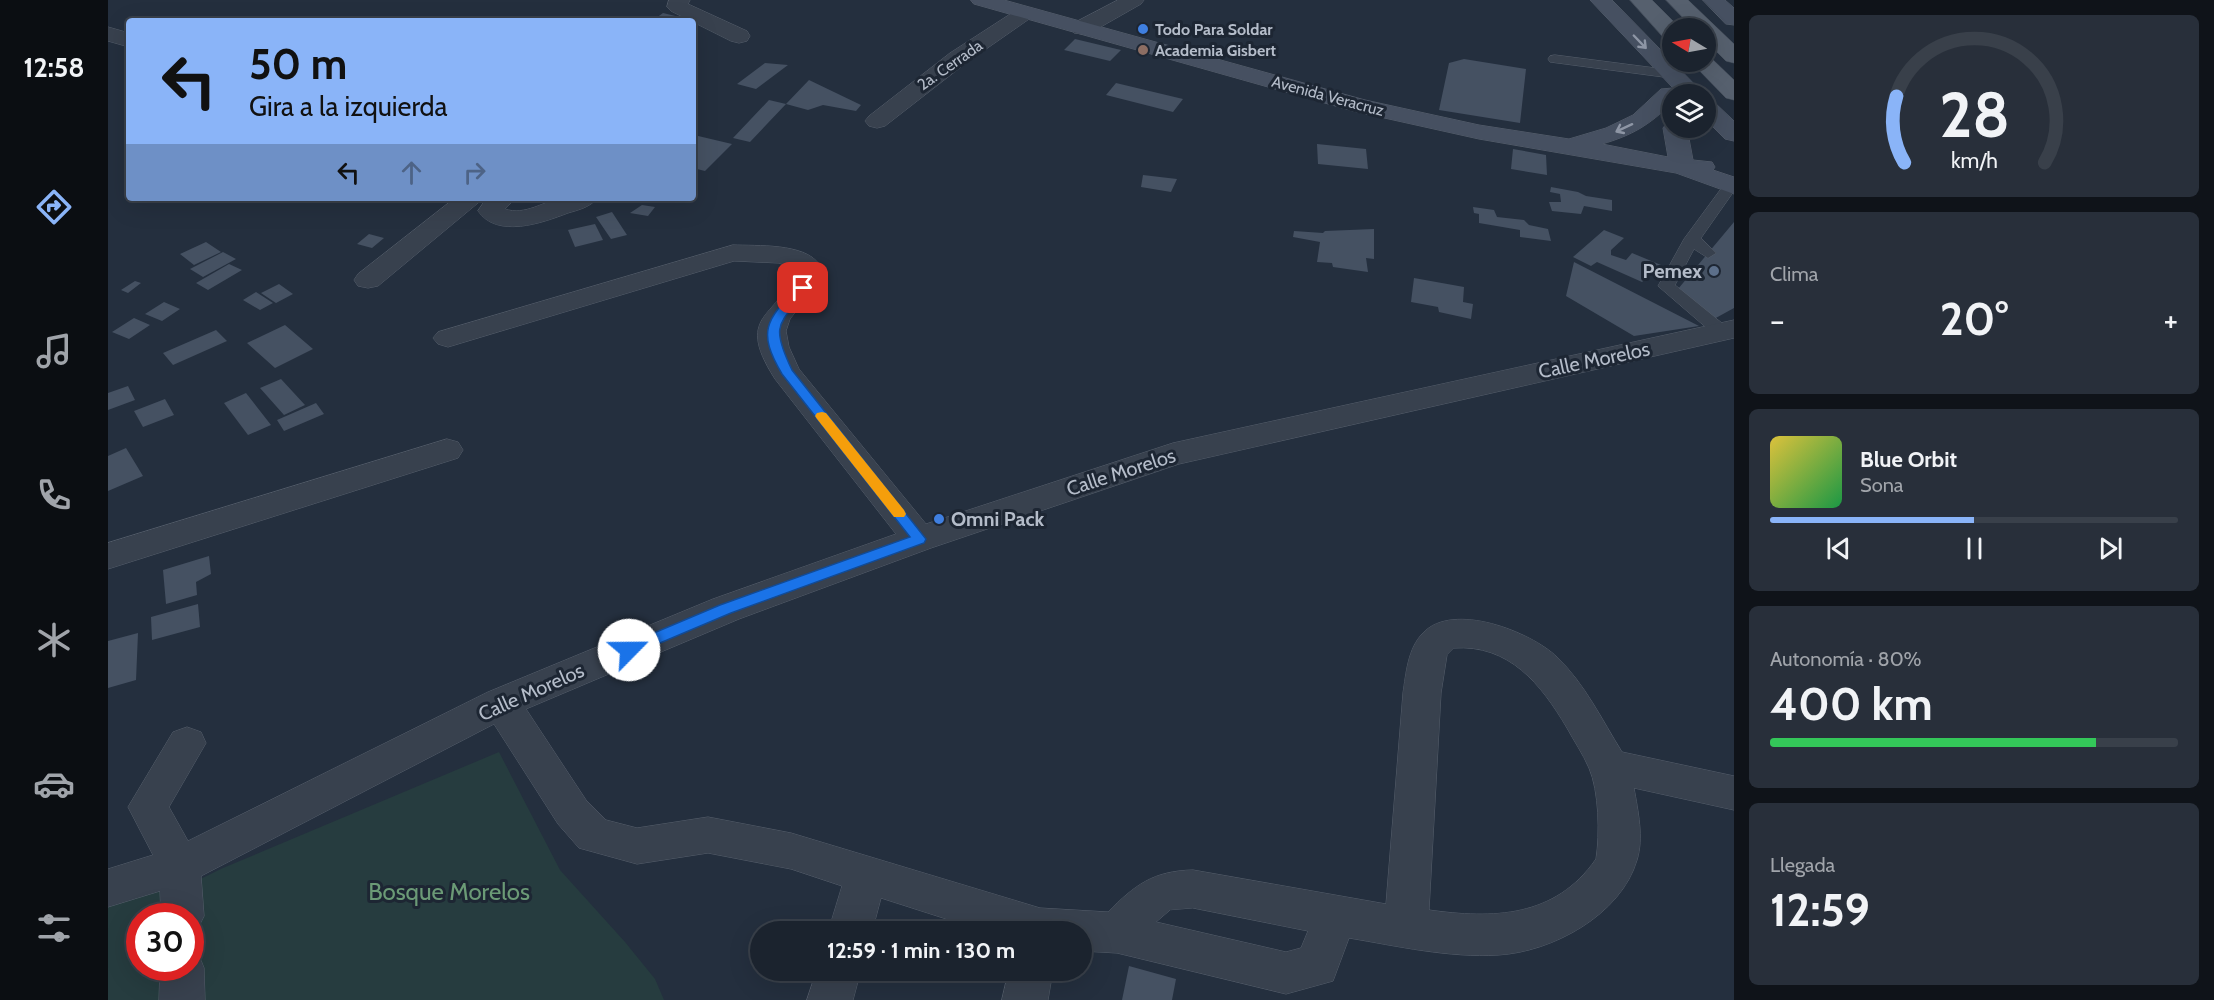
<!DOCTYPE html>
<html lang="es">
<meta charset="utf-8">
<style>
body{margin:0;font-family:Cabin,sans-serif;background:#282f3a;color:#f1f3f6;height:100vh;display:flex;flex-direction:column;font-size:22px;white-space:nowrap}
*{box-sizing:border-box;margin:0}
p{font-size:20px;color:#a0a4aa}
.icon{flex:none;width:33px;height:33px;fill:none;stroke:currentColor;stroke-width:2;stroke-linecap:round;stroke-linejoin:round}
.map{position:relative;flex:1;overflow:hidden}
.sheet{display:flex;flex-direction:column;gap:15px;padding:15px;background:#0f1319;width:480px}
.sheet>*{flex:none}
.top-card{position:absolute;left:18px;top:18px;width:570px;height:183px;border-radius:6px;box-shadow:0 6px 24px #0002,0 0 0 2px #39404a;background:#8ab4f8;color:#111;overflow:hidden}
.needle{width:39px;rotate:280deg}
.tools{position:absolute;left:1554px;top:18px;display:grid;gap:12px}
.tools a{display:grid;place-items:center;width:54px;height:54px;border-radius:50%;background:#1b232e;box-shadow:0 6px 24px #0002,0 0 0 2px #39404a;font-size:30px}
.speed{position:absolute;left:18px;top:903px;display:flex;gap:12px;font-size:30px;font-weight:700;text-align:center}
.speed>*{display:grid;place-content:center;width:78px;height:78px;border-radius:50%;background:#1b232e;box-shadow:0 6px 24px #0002,0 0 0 2px #39404a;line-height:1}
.speed .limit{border:9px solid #d22;background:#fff;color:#111}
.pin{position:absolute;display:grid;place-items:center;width:51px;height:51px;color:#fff;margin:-26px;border-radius:12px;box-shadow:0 3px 9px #0006}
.me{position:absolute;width:66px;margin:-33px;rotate:67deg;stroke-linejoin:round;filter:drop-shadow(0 0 4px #0008)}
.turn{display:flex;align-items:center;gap:21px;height:126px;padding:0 24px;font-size:27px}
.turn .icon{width:78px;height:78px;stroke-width:2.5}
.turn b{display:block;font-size:42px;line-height:51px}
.lanes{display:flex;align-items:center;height:57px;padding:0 24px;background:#0003;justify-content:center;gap:30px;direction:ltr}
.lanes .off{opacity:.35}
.big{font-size:45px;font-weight:700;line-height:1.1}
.sheet .widget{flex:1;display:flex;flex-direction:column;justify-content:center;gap:9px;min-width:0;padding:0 21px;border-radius:9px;background:#282f3a}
.sheet .dial{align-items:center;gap:0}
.dial svg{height:156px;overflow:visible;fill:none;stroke:#39404a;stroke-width:7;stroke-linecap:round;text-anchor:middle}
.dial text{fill:#f1f3f6;stroke:none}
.song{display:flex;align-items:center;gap:18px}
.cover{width:72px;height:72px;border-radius:9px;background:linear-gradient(135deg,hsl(50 70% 55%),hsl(140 70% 35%))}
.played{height:6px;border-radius:3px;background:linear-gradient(90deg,#8ab4f8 50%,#39404a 50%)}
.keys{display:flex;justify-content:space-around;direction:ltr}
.heat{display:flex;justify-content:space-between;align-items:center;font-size:33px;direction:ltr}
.charge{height:9px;border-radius:4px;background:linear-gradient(90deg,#34c759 80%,#39404a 0)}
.trip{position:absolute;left:642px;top:921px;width:342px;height:60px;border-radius:30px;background:#1b232e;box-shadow:0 6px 24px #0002,0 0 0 2px #39404a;font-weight:700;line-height:60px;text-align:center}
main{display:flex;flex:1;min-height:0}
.tab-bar{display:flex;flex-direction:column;width:108px;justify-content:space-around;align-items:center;background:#0b0e12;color:#a0a4aa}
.tab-bar .icon{width:42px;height:42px}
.tab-bar .current{color:#8ab4f8}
.tab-bar b{font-size:27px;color:#f1f3f6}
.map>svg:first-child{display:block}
</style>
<main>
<nav class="tab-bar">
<b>12:58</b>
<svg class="icon current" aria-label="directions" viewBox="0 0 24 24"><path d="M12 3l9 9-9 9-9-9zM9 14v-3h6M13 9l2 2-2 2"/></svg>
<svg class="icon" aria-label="music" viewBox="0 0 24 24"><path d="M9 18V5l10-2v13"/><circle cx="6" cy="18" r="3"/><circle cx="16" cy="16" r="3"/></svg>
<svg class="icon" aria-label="phone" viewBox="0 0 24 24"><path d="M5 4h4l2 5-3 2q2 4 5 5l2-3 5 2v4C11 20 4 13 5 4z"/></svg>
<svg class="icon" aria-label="climate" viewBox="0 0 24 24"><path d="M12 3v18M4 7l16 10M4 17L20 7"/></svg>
<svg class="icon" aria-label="car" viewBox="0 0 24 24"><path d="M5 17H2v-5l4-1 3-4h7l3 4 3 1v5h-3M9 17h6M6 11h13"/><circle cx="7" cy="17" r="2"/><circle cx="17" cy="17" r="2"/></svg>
<svg class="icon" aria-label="filters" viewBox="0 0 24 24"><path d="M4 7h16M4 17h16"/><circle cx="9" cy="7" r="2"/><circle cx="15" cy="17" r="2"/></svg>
</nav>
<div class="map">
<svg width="1626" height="1000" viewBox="0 0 1626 1000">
<rect width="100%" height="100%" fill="#242f3e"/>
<!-- green -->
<path fill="#263c3f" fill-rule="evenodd" d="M391 752 452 870 517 942 547 979 556 1000H0V900L72 866 74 888 115 868ZM32 916H82V968H32Z"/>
<!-- building -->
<path fill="#455162" d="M555 13 584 20V21H544Z
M967 39 1013 50 1002 61 956 50Z
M1356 59 1418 69 1412 123 1331 110 1341 63Z
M657 63 680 65 648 89 629 84Z
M701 80 753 105 748 111 715 105 700 110 678 104Z
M1008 83 1075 99 1065 112 998 95Z
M661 100 678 104 642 142 625 138Z
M586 135 624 144 597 171 585 168Z
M1209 144 1258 149 1260 169 1210 164Z
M1405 149 1438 155 1439 175 1403 169Z
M1035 175 1069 179 1063 192 1033 187Z
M1443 187 1470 192 1478 196 1504 200V211L1476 206 1473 214 1444 211 1441 202H1453L1452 194 1442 192Z
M534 205 547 207 540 216 522 213Z
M1365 207 1386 210 1389 217 1416 220 1421 225 1440 229 1443 241 1412 237V230L1371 223V214L1366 213Z
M504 212 519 235 503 239 488 217Z
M1626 222V308L1606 319 1570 289Z
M487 224 495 240 467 247 460 230Z
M1266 229V259L1258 258 1260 272 1225 267 1224 263 1209 262 1212 242 1185 237 1186 231 1215 233 1217 231Z
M1496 230 1516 238 1503 250V255L1518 260 1524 253 1553 265 1534 282 1489 262 1483 266 1465 257Z
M261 234 276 238 264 248 249 244Z
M98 242 113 252 86 265 72 254Z
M115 252 128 259 95 277 82 269Z
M1466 262 1591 326 1526 336 1458 296Z
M121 264 134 270 100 290 88 283Z
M1306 278 1356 287 1355 302 1365 304 1363 319 1331 312 1330 307 1303 302Z
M27 281 33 283 20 293 13 290Z
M171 284 185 294 168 303 153 293Z
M148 292 165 303 152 310 135 300Z
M56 302 72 309 54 321 37 314Z
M26 318 42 325 21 339 4 332Z
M177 325 205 349 167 368 139 343Z
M108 330 119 341 65 365 55 353Z
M173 379 197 405 176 415 152 388Z
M20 386 27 400 0 410V393Z
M138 393 163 425 140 435 116 403Z
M57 399 66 415 35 427 26 411Z
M208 403 216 414 176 431 169 420Z
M18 448 35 476 0 491V456Z
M101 556 103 574 88 582 89 595 58 604 55 570Z
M90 604 92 627 44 640 43 617Z
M30 633 28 680 0 688V641Z
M1021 966 1068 979 1064 1000H1014Z"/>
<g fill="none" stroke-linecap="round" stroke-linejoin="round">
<defs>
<path id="lane" d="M1447 55 1563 70 1570 74 1563 78 1442 62 1440 59 1442 56Z
M1623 181H1626V191L1593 238 1608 253 1600 258 1586 249 1567 285 1620 328 1623 332 1620 336H1608L1550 286 1576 239 1618 182Z"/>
<path id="street" d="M561 0H582L580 4 639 31 642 36 639 41 631 43 623 41 563 11 559 7Z
M1010 0H1036L1033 4 982 33 974 34 966 33 963 28 966 23Z
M917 7 924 9 928 13 924 17 858 63 777 126 769 128 761 126 757 121 761 116 842 53 910 9Z
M0 27 21 33V47L0 41Z
M347 198H376L270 286 260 288 250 286 246 280 250 274Z
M379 198H408L397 209C417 216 436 201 454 198 465 196 478 198 489 198 483 207 470 210 460 213 434 223 389 239 370 211Z
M625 245C649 246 696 243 711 264L706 288 682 319 678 331 681 347 691 369 818 524 1065 443 1626 320V338L1071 464 823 548 631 619 418 709 478 800 498 820 529 828 600 817 683 833 932 908 1000 912C1027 885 1045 871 1085 870L1278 904 1295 693C1298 673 1300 648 1315 633 1345 601 1423 632 1449 657 1477 684 1494 720 1514 752L1626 776V810L1526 788C1530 811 1536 838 1529 860 1513 915 1444 952 1390 955 1341 958 1289 946 1241 938L1225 981 1178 994 1009 953 974 951V932H879L773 898 764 932H720L734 886 683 869 600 853 529 864 471 848 450 824 386 724 93 876 96 916 89 930 82 933V916H53L52 891 0 907V869L45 855 20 807 65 732 79 727 93 732 98 743 61 807 80 841 380 692 605 599 788 534 667 379C622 309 678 319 683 268L671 263 626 261 340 347 330 344 325 338 330 332ZM1346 648C1401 644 1433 684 1459 728 1466 741 1475 754 1481 768 1491 791 1492 834 1488 859 1447 918 1385 919 1321 910L1333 693 1339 655ZM1085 908 1200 931 1193 948 1178 952 1048 922 1062 910Z
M339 439 350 442 355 450 350 458 0 569V543Z
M82 950 90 953 96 968 97 1000H51L52 968H82Z
M709 970H753L745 1000H699Z
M901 970H945L940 1000H894Z"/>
<path id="secondary" d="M863 0H896L1257 100 1371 125 1461 139 1498 128 1525 115 1553 89 1565 88 1482 0H1504L1596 94H1564V103C1541 125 1525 135 1494 144L1560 157 1555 128 1559 123 1564 121V128H1579L1585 160 1604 162 1607 167 1605 170 1626 177V194L1568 173 1371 139 1245 111 866 4Z
M1595 0H1617L1626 8V25L1618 24Z
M1598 100 1606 102 1626 121V141L1617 139 1598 120Z"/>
<path id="primary" d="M1522 0H1544L1572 28H1564V39L1556 38Z
M1558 0H1580L1626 44V63L1618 61 1598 41V28H1585Z
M1598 56 1602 57 1626 80V100L1618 98 1583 62H1598Z"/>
</defs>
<!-- lane casing -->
<use href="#lane" stroke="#565f6c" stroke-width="1"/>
<!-- street casing -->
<use href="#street" stroke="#565f6c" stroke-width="1"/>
<!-- secondary casing -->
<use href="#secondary" stroke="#565f6c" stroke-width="1"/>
<!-- primary casing -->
<use href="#primary" stroke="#414a57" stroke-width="1"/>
<!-- lane -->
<use href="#lane" fill="#38414e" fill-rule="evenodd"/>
<!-- street -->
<use href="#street" fill="#38414e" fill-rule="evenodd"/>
<!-- secondary -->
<use href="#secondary" fill="#465061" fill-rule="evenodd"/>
<!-- primary -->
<use href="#primary" fill="#56606e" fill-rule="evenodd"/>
</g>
<!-- one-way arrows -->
<defs><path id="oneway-shaft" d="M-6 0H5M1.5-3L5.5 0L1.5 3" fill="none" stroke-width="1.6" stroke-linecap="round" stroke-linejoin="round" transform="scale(1.5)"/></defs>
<g stroke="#8e96a5">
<use href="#oneway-shaft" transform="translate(1532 42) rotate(46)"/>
<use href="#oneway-shaft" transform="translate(1516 128) rotate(155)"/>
</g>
<!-- route -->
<path fill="#1a73e8" stroke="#114b97" stroke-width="1.5" d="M695 284 700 288C672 325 661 322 684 370L818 539 816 543 623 613 526 654H515L513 650 515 646 612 605 802 537 674 374C648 330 659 320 691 285Z"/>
<!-- slow -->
<path fill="#f59e0b" d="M714 412 718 413 796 510 798 514 796 517H786L709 419 707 416 709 413Z"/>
<!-- markers -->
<g fill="#3f7fe0" stroke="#1d2633" stroke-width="2">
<circle cx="1035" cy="29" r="6"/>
<circle cx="831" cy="519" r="6"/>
</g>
<circle fill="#8d6e63" stroke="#1d2633" stroke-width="2" cx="1035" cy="50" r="6"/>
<circle fill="#5c6f8a" stroke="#1d2633" stroke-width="2" cx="1606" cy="271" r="6"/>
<g text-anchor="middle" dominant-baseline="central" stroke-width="6" stroke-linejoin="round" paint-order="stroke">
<!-- far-poi labels -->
<g font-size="16" font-weight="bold" fill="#b4bcc9" stroke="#1d2633" text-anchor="start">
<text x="1047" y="29">Todo Para Soldar</text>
<text x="1047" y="50">Academia Gisbert</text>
</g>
<!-- far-street labels -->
<g font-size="16" fill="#b4bcc9" stroke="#1d2633">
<text transform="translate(842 65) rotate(-35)">2a. Cerrada</text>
<text transform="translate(1220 96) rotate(15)">Avenida Veracruz</text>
</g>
<!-- poi labels -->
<g font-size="20" font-weight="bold" fill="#b4bcc9" stroke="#1d2633" text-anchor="end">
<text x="1594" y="271">Pemex</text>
<text x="843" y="519" text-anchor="start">Omni Pack</text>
</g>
<!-- street labels -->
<g font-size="20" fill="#b4bcc9" stroke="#1d2633">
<text transform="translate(1486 360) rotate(-12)">Calle Morelos</text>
<text transform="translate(1013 472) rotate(-18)">Calle Morelos</text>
<text transform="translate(423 692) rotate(-24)">Calle Morelos</text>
</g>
<!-- near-park labels -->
<g font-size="24" fill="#6b9a76" stroke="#1d2633">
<text x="341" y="891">Bosque Morelos</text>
</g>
</g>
</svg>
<div class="tools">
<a><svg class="needle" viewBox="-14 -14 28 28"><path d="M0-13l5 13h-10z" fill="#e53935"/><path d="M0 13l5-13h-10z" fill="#a0a4aa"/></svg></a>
<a><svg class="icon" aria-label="layers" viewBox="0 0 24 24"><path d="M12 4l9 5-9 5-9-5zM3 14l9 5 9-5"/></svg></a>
</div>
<div class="speed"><div class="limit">30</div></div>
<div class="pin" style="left:695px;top:288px;background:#d93025"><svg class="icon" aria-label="arrive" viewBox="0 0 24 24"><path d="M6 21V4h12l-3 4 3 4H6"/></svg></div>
<svg class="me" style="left:521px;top:650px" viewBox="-20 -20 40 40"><circle r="19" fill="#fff"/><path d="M0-13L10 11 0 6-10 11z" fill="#1a73e8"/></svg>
<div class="trip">12:59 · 1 min · 130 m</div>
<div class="top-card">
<div class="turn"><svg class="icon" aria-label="left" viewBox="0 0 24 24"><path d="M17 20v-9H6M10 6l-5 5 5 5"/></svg><div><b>50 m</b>Gira a la izquierda</div></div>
<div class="lanes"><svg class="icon" aria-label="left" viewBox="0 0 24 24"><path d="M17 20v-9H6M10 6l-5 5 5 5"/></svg><svg class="icon off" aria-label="ahead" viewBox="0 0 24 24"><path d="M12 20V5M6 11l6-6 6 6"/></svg><svg class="icon off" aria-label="right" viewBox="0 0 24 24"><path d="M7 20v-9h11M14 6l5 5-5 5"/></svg></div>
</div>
</div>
<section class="sheet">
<div class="widget dial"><svg viewBox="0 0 100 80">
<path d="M14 69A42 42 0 1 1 86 69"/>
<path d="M14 69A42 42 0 0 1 10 35" stroke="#8ab4f8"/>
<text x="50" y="56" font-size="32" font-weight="700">28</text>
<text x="50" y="72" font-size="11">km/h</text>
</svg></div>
<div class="widget"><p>Clima</p>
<div class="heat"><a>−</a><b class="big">20°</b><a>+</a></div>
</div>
<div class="widget">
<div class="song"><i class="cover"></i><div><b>Blue Orbit</b><p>Sona</p></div></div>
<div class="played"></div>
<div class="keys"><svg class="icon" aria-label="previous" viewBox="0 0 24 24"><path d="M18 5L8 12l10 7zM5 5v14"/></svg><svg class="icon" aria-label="pause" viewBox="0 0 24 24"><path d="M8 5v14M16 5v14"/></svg><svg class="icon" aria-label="next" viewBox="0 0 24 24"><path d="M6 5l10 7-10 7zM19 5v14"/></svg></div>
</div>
<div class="widget"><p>Autonomía · 80%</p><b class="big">400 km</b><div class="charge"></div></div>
<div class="widget"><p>Llegada</p><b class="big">12:59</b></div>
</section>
</main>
